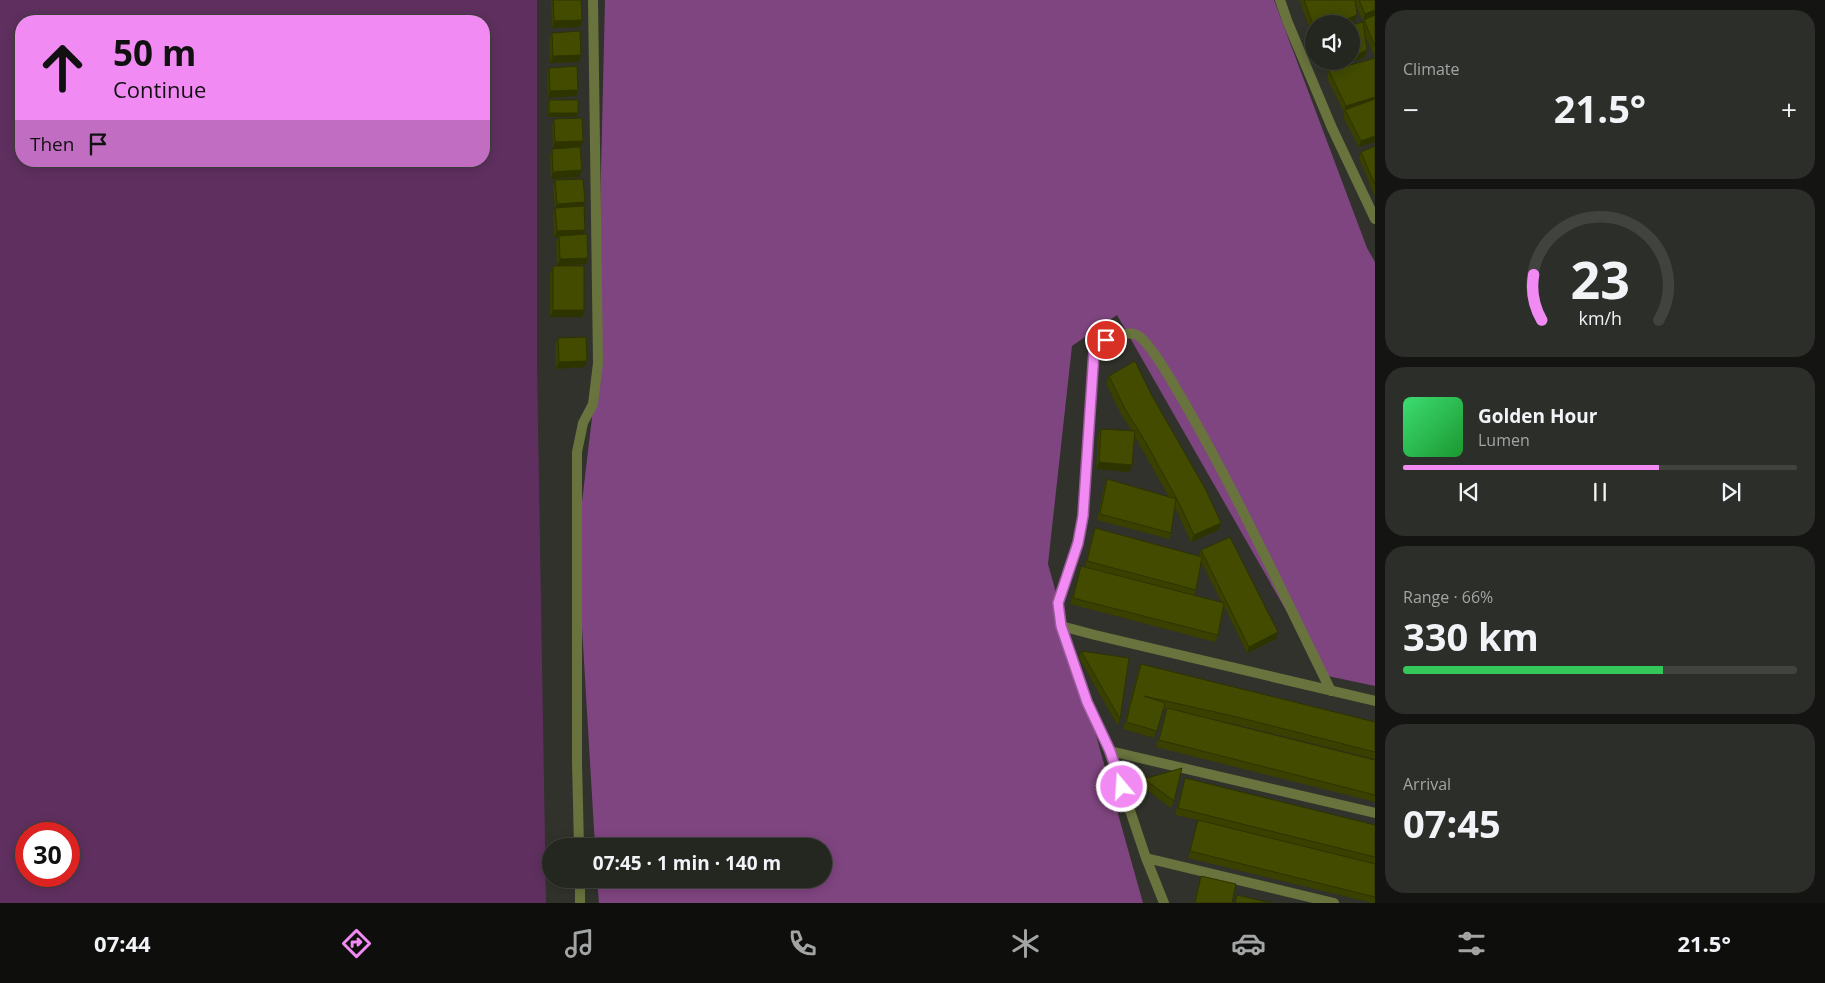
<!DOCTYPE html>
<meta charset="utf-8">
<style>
body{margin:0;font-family:"Open Sans",sans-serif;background:#2c2e29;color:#f1f3f6;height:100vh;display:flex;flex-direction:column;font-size:19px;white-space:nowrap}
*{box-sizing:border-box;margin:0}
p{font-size:16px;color:#a3a5a5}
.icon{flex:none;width:28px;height:28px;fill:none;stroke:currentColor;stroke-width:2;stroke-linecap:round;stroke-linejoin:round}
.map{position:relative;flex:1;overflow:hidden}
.drawer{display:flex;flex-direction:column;gap:10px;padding:10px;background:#141512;width:450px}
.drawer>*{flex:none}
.banner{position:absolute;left:15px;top:15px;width:475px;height:152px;border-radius:20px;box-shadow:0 2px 12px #0003,0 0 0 1px #41433e;background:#f28af3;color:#111;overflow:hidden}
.fabs{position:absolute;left:1305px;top:15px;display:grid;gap:10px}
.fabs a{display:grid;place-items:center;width:55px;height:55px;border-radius:50%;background:#242620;box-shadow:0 2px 12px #0003,0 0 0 1px #41433e;font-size:25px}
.speed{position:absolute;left:15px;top:822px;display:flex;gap:10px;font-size:25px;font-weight:700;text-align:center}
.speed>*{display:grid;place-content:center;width:65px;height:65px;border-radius:50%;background:#242620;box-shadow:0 2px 12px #0003,0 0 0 1px #41433e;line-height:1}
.speed .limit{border:8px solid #d22;background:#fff;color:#111}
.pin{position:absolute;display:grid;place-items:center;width:42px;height:42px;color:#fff;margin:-21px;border:2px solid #fff;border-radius:50%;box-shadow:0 1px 5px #0007}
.me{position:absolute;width:55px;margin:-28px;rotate:342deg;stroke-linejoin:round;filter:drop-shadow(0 0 4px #0008)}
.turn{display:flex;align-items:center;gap:18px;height:105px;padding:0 15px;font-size:22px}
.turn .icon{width:65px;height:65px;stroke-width:2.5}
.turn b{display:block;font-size:35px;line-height:42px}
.then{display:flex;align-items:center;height:48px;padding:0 15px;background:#0003;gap:10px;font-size:19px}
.big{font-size:38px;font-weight:700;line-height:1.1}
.drawer .card{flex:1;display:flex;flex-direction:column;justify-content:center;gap:8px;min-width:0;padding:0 18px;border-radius:20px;background:#2c2e29}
.drawer .dial{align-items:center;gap:0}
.dial svg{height:130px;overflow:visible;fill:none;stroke:#41433e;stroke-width:7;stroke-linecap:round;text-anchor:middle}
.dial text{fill:#f1f3f6;stroke:none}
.song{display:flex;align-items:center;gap:15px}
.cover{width:60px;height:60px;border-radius:8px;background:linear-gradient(135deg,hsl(140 70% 55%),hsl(130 70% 35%))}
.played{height:5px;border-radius:2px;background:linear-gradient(90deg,#f28af3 65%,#41433e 65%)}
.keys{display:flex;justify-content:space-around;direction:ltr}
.heat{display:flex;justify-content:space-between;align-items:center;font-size:28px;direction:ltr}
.charge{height:8px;border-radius:4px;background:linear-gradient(90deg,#34c759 66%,#41433e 0)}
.trip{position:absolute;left:542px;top:838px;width:290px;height:50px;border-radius:25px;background:#242620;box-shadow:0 2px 12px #0003,0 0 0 1px #41433e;font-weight:700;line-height:50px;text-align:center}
.dock{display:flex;height:80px;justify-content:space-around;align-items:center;background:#0e0f0d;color:#a3a5a5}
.dock .icon{width:35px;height:35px}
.dock .selected{color:#f28af3}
.dock b{font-size:22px;color:#f1f3f6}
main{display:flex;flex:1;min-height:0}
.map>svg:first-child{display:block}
</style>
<main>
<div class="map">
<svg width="1375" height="903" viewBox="0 0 1375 903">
<rect width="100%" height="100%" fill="#30322b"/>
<!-- green -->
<path fill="#5f305f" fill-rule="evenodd" d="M0 0H537V365L546 903H0ZM21 21H484V161H21ZM26 834H69V876H26Z"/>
<!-- forest -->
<path fill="#7f4580" d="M605 0H1274L1367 248 1375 262V686L1323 675 1117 315 1072 346 1048 564 1143 903H599L597 879H824V846H595L577 544 596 384Z"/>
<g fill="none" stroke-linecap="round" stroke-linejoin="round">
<!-- minor -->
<path stroke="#69733d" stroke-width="10" d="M1280 0 1288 23 1332 128 1375 219
M1061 626 1087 702 1110 751 1146 858 1164 903
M1331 691C1281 590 1234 487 1177 390 1170 378 1149 341 1137 335 1124 329 1103 344 1094 352L1083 516 1078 543 1058 603 1061 626 1095 635 1375 701
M1110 751 1375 813
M579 846 577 762V452L583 423 593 404 598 363 593 0
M1146 858 1334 903
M580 879V903"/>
</g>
<!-- wall -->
<path fill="#394000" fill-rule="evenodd" d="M551 0H581L582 20 580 27 552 28 551 4 552 1 551 2Z
M1299 0H1375V54L1374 55 1365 35V57L1329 71 1374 59 1375 56V142L1359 147 1343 117 1344 112 1327 78 1329 71 1327 72 1323 61H1351L1363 21 1355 3 1354 22 1314 24V37L1313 38 1301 5 1302 2H1300Z
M552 33 581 55 579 62 550 63 549 39Z
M549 68 578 90 576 96 548 98 547 74Z
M549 100 578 113 577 117H548V103Z
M554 119 581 148 579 177 551 179 550 155 553 149 552 126Z
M1375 146V194L1374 195 1359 158 1361 152Z
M555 180 583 206V235L586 264 557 266 556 242 558 237 554 238 553 214 555 210 553 187Z
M553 266 584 310 582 317H550V273Z
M558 338 584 367 556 369 555 345Z
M1109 376 1151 394 1221 523 1218 530 1191 542 1175 507 1171 533 1169 539 1097 520 1104 486 1107 479 1169 497 1134 435 1132 465 1129 472 1096 469 1098 436 1101 429 1132 431 1122 416 1106 383Z
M1095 528 1199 556 1201 550 1276 639 1247 653 1224 606 1218 635 1215 642 1070 604 1081 566 1085 567 1092 535ZM1201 561 1222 603 1194 595 1196 590Z
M1081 651 1120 719 1118 726 1079 658Z
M1141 664 1375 722V759L1235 724 1190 714 1375 760V802L1156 747 1167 708H1163L1154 738 1123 729 1138 671Z
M1185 778 1375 825V903H1372L1188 858 1198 820 1175 815Z
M1144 779 1174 801 1171 808 1141 786Z
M1201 876 1232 903H1194L1199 883Z"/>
<!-- shaded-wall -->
<path fill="#2e3400" d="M1375 10V16L1363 21 1365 14Z
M1357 15 1354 22 1349 24H1334Z
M582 20 580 27 552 28 554 21Z
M1367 50 1365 57 1327 72 1330 65 1339 61H1351V57Z
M581 55 579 62 550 63 553 56Z
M578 90 576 96 548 98 550 91Z
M1375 97V103L1345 110 1344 112 1346 106Z
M549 113H578L577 117H548Z
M1375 136V142L1359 147 1361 141Z
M583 141 581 148 553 149 555 142Z
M582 170 579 177 551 179 553 172Z
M585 202 582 209 555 208 554 210 557 204Z
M585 230 582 237 559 236 558 237 554 238 557 231Z
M588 258 586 264 557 266 560 259Z
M553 310H584L582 317H550Z
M587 361 584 367 556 369 559 362Z
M1099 462 1132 465 1129 472 1096 469Z
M1221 523 1218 530 1191 542 1194 535Z
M1278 632 1276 639 1247 653 1249 647Z"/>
<!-- building -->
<path fill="#424b00" stroke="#2e3400" d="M553 0H581L582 20 554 21Z
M1304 0H1355L1357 15 1334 24H1314V27Z
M1359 0H1375V10L1365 14Z
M1375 15V46L1364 20Z
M1363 22 1367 50 1351 57V25Z
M580 31 581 55 553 56 552 33Z
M1375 58V97L1346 106 1329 71Z
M1328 61H1339L1330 65Z
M577 66 578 90 550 91 549 68Z
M1375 99V136L1361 141 1345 110Z
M549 100H578V113H549Z
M582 118 583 141 555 142 554 119Z
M1375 146V185L1361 152Z
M580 147 582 170 553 172 552 149Z
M583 179 585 202 557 204 555 180Z
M584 206 585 230 557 231 555 208Z
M587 234 588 258 560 259 559 236Z
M553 266H584V310H553Z
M586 337 587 361 559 362 558 338Z
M1135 361 1151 394 1206 490 1221 523 1194 535 1179 503 1145 441 1125 409 1109 376Z
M1101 429 1135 431 1132 465 1099 462Z
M1107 479 1176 499 1171 533 1100 514Z
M1095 528 1202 557 1196 590 1087 561Z
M1230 537 1278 632 1249 647 1201 550Z
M1081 566 1224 603 1218 635 1073 598Z
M1081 651 1129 658 1120 719Z
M1141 664 1375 722V752L1237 717 1144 696 1165 703 1157 731 1126 722Z
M1167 708 1375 760V795L1159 740Z
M1182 768 1174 801 1144 779Z
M1185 778 1375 825V857L1178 808Z
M1198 820 1375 864V897L1190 851Z
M1201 876 1236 884 1232 903H1195Z
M1237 895 1271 903H1235Z"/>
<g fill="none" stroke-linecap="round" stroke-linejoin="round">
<defs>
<path id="route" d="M1106 340 1094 352 1083 516 1078 543 1058 603 1061 626 1087 702 1110 751 1122 787"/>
</defs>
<!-- route casing -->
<use href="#route" stroke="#9d5a9e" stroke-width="12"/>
<!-- route -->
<use href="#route" stroke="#f28af3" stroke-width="9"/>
</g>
</svg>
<div class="fabs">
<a><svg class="icon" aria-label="sound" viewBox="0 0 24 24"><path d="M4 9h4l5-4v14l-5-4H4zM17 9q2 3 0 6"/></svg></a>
</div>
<div class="speed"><div class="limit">30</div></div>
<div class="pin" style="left:1106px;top:340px;background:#d93025"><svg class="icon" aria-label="arrive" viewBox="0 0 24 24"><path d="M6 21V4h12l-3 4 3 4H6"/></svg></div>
<svg class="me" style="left:1122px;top:787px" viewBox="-20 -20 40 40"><circle r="17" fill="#f28af3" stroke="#fff" stroke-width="3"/><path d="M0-11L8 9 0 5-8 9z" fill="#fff"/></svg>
<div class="trip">07:45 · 1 min · 140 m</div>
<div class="banner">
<div class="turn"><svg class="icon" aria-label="ahead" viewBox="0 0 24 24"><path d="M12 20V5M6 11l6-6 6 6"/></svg><div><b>50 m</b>Continue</div></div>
<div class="then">Then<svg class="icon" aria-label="arrive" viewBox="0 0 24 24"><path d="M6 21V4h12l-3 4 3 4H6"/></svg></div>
</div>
</div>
<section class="drawer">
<div class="card"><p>Climate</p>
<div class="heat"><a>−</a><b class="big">21.5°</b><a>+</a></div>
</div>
<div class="card dial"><svg viewBox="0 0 100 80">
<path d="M14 69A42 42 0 1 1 86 69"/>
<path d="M14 69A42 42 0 0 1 9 41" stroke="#f28af3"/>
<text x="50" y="56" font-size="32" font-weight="700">23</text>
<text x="50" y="72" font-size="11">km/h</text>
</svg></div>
<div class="card">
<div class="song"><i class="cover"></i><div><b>Golden Hour</b><p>Lumen</p></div></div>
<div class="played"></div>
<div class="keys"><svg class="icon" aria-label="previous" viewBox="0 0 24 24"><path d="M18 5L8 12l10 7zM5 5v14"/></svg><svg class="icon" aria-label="pause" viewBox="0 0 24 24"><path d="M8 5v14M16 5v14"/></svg><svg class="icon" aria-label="next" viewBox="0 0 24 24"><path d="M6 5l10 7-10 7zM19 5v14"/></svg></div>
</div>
<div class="card"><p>Range · 66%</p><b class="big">330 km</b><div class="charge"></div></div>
<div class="card"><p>Arrival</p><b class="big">07:45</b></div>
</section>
</main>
<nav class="dock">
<b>07:44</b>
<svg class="icon selected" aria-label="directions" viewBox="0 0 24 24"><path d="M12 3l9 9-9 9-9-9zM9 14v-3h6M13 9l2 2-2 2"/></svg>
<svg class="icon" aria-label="music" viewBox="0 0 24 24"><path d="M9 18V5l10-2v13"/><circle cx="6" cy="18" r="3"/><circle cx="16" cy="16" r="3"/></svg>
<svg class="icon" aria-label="phone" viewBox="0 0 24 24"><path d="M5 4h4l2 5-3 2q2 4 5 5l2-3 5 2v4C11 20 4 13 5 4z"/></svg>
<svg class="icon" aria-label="climate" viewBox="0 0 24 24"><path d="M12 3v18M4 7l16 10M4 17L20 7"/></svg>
<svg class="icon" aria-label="car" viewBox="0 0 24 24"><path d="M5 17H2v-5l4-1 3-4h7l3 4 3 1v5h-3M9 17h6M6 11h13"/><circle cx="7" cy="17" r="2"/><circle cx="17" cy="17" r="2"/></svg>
<svg class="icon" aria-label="filters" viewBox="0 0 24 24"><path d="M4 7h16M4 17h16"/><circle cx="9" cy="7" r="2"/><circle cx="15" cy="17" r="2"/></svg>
<b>21.5°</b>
</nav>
